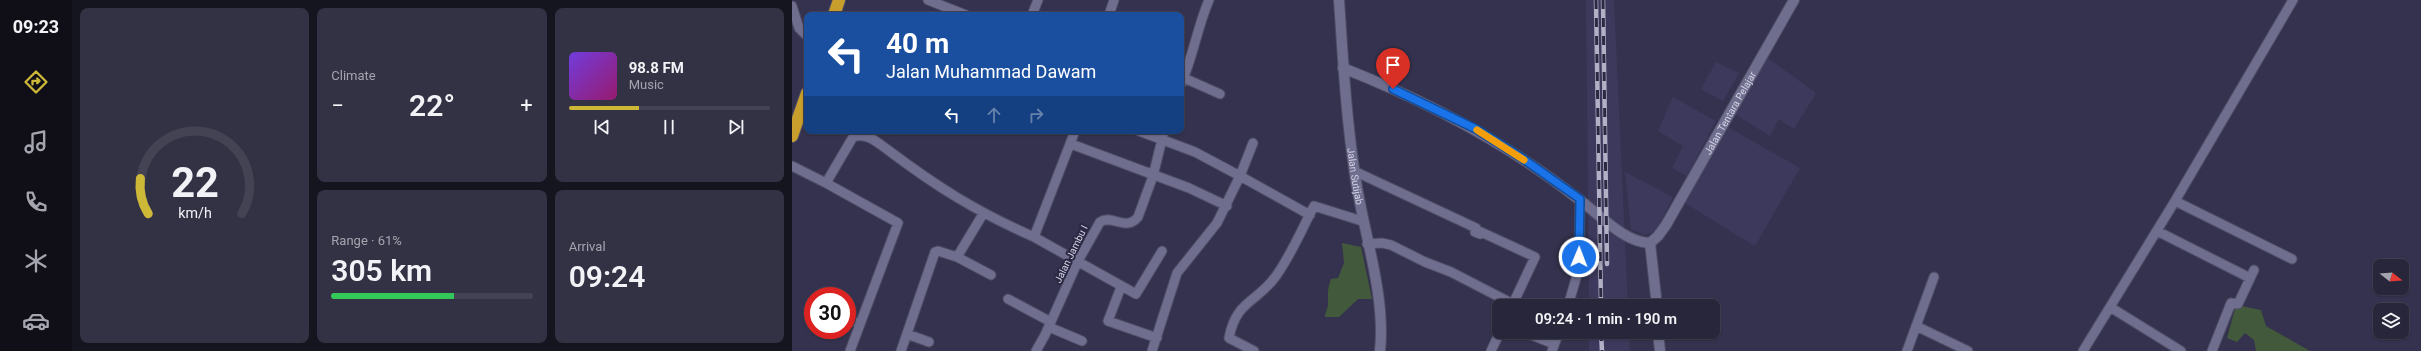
<!DOCTYPE html>
<meta charset="utf-8">
<style>
body{margin:0;font-family:Roboto,sans-serif;background:#333245;color:#f1f3f6;height:100vh;display:flex;flex-direction:column;font-size:15px;white-space:nowrap}
*{box-sizing:border-box;margin:0}
p{font-size:13px;color:#a4a5af}
.icon{flex:none;width:22px;height:22px;fill:none;stroke:currentColor;stroke-width:2;stroke-linecap:round;stroke-linejoin:round}
.map{position:relative;flex:1;overflow:hidden}
.details{display:flex;flex-direction:column;gap:8px;padding:8px;background:#151520;width:720px}
.details>*{flex:none}
.top-card{position:absolute;left:12px;top:12px;width:380px;height:122px;border-radius:8px;box-shadow:0 1px 3px #0004,0 0 0 1px #434354;background:#1a4fa0;color:#fff;overflow:hidden}
.needle{width:26px;rotate:107deg}
.tools{position:absolute;left:1581px;top:259px;display:grid;gap:8px}
.tools a{display:grid;place-items:center;width:36px;height:36px;border-radius:8px;background:#27263a;box-shadow:0 1px 3px #0004,0 0 0 1px #434354;font-size:20px}
.speed{position:absolute;left:12px;top:287px;display:flex;gap:8px;font-size:20px;font-weight:700;text-align:center}
.speed>*{display:grid;place-content:center;width:52px;height:52px;border-radius:50%;background:#27263a;box-shadow:0 1px 3px #0004,0 0 0 1px #434354;line-height:1}
.speed .limit{border:6px solid #d22;background:#fff;color:#111}
.pin{position:absolute;display:grid;place-items:center;width:34px;height:34px;color:#fff;margin:-41px -17px;border-radius:50% 50% 50% 0;rotate:-45deg;box-shadow:0 0 4px #0007}
.pin .icon{rotate:45deg}
.me{position:absolute;width:44px;margin:-22px;rotate:1deg;stroke-linejoin:round;filter:drop-shadow(0 0 3px #0008)}
.turn{display:flex;align-items:center;gap:14px;height:84px;padding:0 16px;font-size:18px}
.turn .icon{width:52px;height:52px;stroke-width:2.5}
.turn b{display:block;font-size:28px;line-height:34px}
.lanes{display:flex;align-items:center;height:38px;padding:0 16px;background:#0003;justify-content:center;gap:20px;direction:ltr}
.lanes .off{opacity:.35}
.big{font-size:30px;font-weight:600;line-height:1.1}
.details .card{flex:1;display:flex;flex-direction:column;justify-content:center;gap:6px;min-width:0;padding:0 14px;border-radius:8px;background:#333245}
.details .dial{align-items:center;gap:0}
.dial svg{height:104px;overflow:visible;fill:none;stroke:#434354;stroke-width:7;stroke-linecap:round;text-anchor:middle}
.dial text{fill:#f1f3f6;stroke:none}
.song{display:flex;align-items:center;gap:12px}
.cover{width:48px;height:48px;border-radius:6px;background:linear-gradient(135deg,hsl(260 70% 55%),hsl(320 70% 35%))}
.played{height:4px;border-radius:2px;background:linear-gradient(90deg,#ceb838 35%,#434354 35%)}
.keys{display:flex;justify-content:space-around;direction:ltr}
.heat{display:flex;justify-content:space-between;align-items:center;font-size:22px;direction:ltr}
.charge{height:6px;border-radius:3px;background:linear-gradient(90deg,#34c759 61%,#434354 0)}
.details .tiles{flex:1;display:grid;gap:8px;grid-template-columns:repeat(3,1fr)}
.card:first-child{grid-row:span 2}
.trip{position:absolute;left:700px;top:299px;width:228px;height:40px;border-radius:8px;background:#27263a;box-shadow:0 1px 3px #0004,0 0 0 1px #434354;font-weight:600;line-height:40px;text-align:center}
main{display:flex;flex:1;min-height:0}
.tabs{display:flex;flex-direction:column;width:72px;justify-content:space-around;align-items:center;background:#100f17;color:#a4a5af}
.tabs .icon{width:28px;height:28px}
.tabs .current{color:#ceb838}
.tabs b{font-size:18px;color:#f1f3f6}
.map>svg:first-child{display:block}
</style>
<main>
<nav class="tabs">
<b>09:23</b>
<svg class="icon current" aria-label="directions" viewBox="0 0 24 24"><path d="M12 3l9 9-9 9-9-9zM9 14v-3h6M13 9l2 2-2 2"/></svg>
<svg class="icon" aria-label="music" viewBox="0 0 24 24"><path d="M9 18V5l10-2v13"/><circle cx="6" cy="18" r="3"/><circle cx="16" cy="16" r="3"/></svg>
<svg class="icon" aria-label="phone" viewBox="0 0 24 24"><path d="M5 4h4l2 5-3 2q2 4 5 5l2-3 5 2v4C11 20 4 13 5 4z"/></svg>
<svg class="icon" aria-label="climate" viewBox="0 0 24 24"><path d="M12 3v18M4 7l16 10M4 17L20 7"/></svg>
<svg class="icon" aria-label="car" viewBox="0 0 24 24"><path d="M5 17H2v-5l4-1 3-4h7l3 4 3 1v5h-3M9 17h6M6 11h13"/><circle cx="7" cy="17" r="2"/><circle cx="17" cy="17" r="2"/></svg>
</nav>
<section class="details">
<div class="tiles">
<div class="card dial"><svg viewBox="0 0 100 80">
<path d="M14 69A42 42 0 1 1 86 69"/>
<path d="M14 69A42 42 0 0 1 8 42" stroke="#ceb838"/>
<text x="50" y="56" font-size="32" font-weight="700">22</text>
<text x="50" y="72" font-size="11">km/h</text>
</svg></div>
<div class="card"><p>Climate</p>
<div class="heat"><a>−</a><b class="big">22°</b><a>+</a></div>
</div>
<div class="card">
<div class="song"><i class="cover"></i><div><b>98.8 FM</b><p>Music</p></div></div>
<div class="played"></div>
<div class="keys"><svg class="icon" aria-label="previous" viewBox="0 0 24 24"><path d="M18 5L8 12l10 7zM5 5v14"/></svg><svg class="icon" aria-label="pause" viewBox="0 0 24 24"><path d="M8 5v14M16 5v14"/></svg><svg class="icon" aria-label="next" viewBox="0 0 24 24"><path d="M6 5l10 7-10 7zM19 5v14"/></svg></div>
</div>
<div class="card"><p>Range · 61%</p><b class="big">305 km</b><div class="charge"></div></div>
<div class="card"><p>Arrival</p><b class="big">09:24</b></div>
</div>
</section>
<div class="map">
<svg width="1629" height="351" viewBox="0 0 1629 351">
<rect width="100%" height="100%" fill="#34324e"/>
<!-- built -->
<path fill="#3d395d" d="M794 0H822L836 306H797Z
M973 56 1024 93 1002 129 987 119 978 136 941 113Z
M924 62 947 73 931 101 909 89Z
M881 97 924 121 895 176 880 168 891 146 866 131Z
M934 126 1008 168 963 246 891 202Z
M833 172 881 197 866 227 860 233 852 235 839 229Z
M797 332H837L838 351H797Z"/>
<!-- green -->
<path fill="#42593b" d="M550 243 569 247 580 299H566L547 317H533C533 312 536 309 536 304 536 294 535 290 539 279L546 278 552 263Z
M1444 305 1469 310 1474 326 1518 351H1464L1462 340 1453 333 1445 342 1435 338Z"/>
<g fill="none" stroke-linecap="round" stroke-linejoin="round">
<defs>
<path id="street" d="M136 0 174 15
M0 6 7 28 15 36
M240 15 246 0
M317 15 322 0
M392 78 428 94
M389 84C401 57 405 28 417 0
M283 131 242 237 344 294 370 251
M347 131 403 152 448 176 425 223 385 273 360 351
M461 143 448 176 518 215
M279 144 397 188 435 206
M0 166 34 183 61 137C74 132 85 142 96 150 145 187 185 212 242 237
M562 171 684 228 683 232 688 234 689 232 743 257 720 306
M34 183 106 223 58 351
M1383 201 1500 259
M1365 231 1458 278
M575 244 590 243 599 245 633 262 659 272 721 304
M165 257 199 275
M329 287 316 321 365 338
M216 299 259 322
M776 306 787 268 788 199
M1318 307 1389 351
M55 319 68 324
M1124 326 1176 351
M257 327 290 341
M732 332 762 344
M115 334 137 342
M109 351 143 252 146 251 165 257 191 214
M244 351 253 335 286 261 308 222C320 214 334 232 346 217L361 176 372 131
M462 351 437 338C444 300 465 303 484 276 499 255 510 229 522 206L570 221
M699 351 708 332
M760 351 767 332
M1115 351 1142 277
M1291 351 1383 201 1501 0
M1420 351 1439 303 1446 304 1462 270"/>
<g id="secondary">
<path id="s1" d="M547 0C551 58 554 117 563 175 571 232 594 294 588 351"/>
<path id="s2" d="M551 68C637 102 717 144 789 201 809 216 832 242 858 243L866 236 874 225 1002 0"/>
<path d="M858 243 865 306"/>
<path d="M866 332 868 351"/>
</g>
<path id="highway" d="M42 15 47 0
M0 136 15 93"/>
</defs>
<!-- street casing -->
<use href="#street" stroke="#4f4d65" stroke-width="11"/>
<!-- secondary casing -->
<use href="#secondary" stroke="#4f4d65" stroke-width="12"/>
<!-- highway casing -->
<use href="#highway" stroke="#4f4d65" stroke-width="14"/>
<!-- street -->
<use href="#street" stroke="#6f6e8e" stroke-width="9"/>
<!-- secondary -->
<use href="#secondary" stroke="#6f6e8e" stroke-width="10"/>
<!-- highway -->
<use href="#highway" stroke="#c89f2c" stroke-width="12"/>
<defs>
<path id="rail" d="M804 0 809 306
M811 0 815 264
M809 332 810 351"/>
</defs>
<!-- rail casing -->
<use href="#rail" stroke="#b1b0c5" stroke-width="4.5"/>
<!-- rail -->
<use href="#rail" stroke="#2a2843" stroke-width="3" stroke-dasharray="9" stroke-linecap="butt"/>
</g>
<g fill="none" stroke-linecap="round" stroke-linejoin="round">
<defs>
<path id="route" d="M601 89 684 129 730 158 788 199 787 257"/>
</defs>
<!-- route casing -->
<use href="#route" stroke="#114b97" stroke-width="10"/>
<!-- route -->
<use href="#route" stroke="#1a73e8" stroke-width="7"/>
<!-- slow -->
<path stroke="#f59e0b" stroke-width="7" d="M685 130 732 160"/>
</g>
<g text-anchor="middle" dominant-baseline="central" stroke-width="4" stroke-linejoin="round" paint-order="stroke">
<!-- street labels -->
<g font-size="10" fill="#d3d2e5" stroke="#2a2843">
<text stroke="none"><textPath href="#s2" startOffset="509">Jalan Tentara Pelajar</textPath></text>
<text stroke="none"><textPath href="#s1" startOffset="177">Jalan Sutijab</textPath></text>
<text transform="translate(279 254) rotate(-64)">Jalan Jambu I</text>
</g>
</g>
</svg>
<div class="tools">
<a><svg class="needle" viewBox="-14 -14 28 28"><path d="M0-13l5 13h-10z" fill="#e53935"/><path d="M0 13l5-13h-10z" fill="#a4a5af"/></svg></a>
<a><svg class="icon" aria-label="layers" viewBox="0 0 24 24"><path d="M12 4l9 5-9 5-9-5zM3 14l9 5 9-5"/></svg></a>
</div>
<div class="speed"><div class="limit">30</div></div>
<div class="pin" style="left:601px;top:89px;background:#d93025"><svg class="icon" aria-label="arrive" viewBox="0 0 24 24"><path d="M6 21V4h12l-3 4 3 4H6"/></svg></div>
<svg class="me" style="left:787px;top:257px" viewBox="-20 -20 40 40"><circle r="17" fill="#1a73e8" stroke="#fff" stroke-width="3"/><path d="M0-11L8 9 0 5-8 9z" fill="#fff"/></svg>
<div class="trip">09:24 · 1 min · 190 m</div>
<div class="top-card">
<div class="turn"><svg class="icon" aria-label="left" viewBox="0 0 24 24"><path d="M17 20v-9H6M10 6l-5 5 5 5"/></svg><div><b>40 m</b>Jalan Muhammad Dawam</div></div>
<div class="lanes"><svg class="icon" aria-label="left" viewBox="0 0 24 24"><path d="M17 20v-9H6M10 6l-5 5 5 5"/></svg><svg class="icon off" aria-label="ahead" viewBox="0 0 24 24"><path d="M12 20V5M6 11l6-6 6 6"/></svg><svg class="icon off" aria-label="right" viewBox="0 0 24 24"><path d="M7 20v-9h11M14 6l5 5-5 5"/></svg></div>
</div>
</div>
</main>
